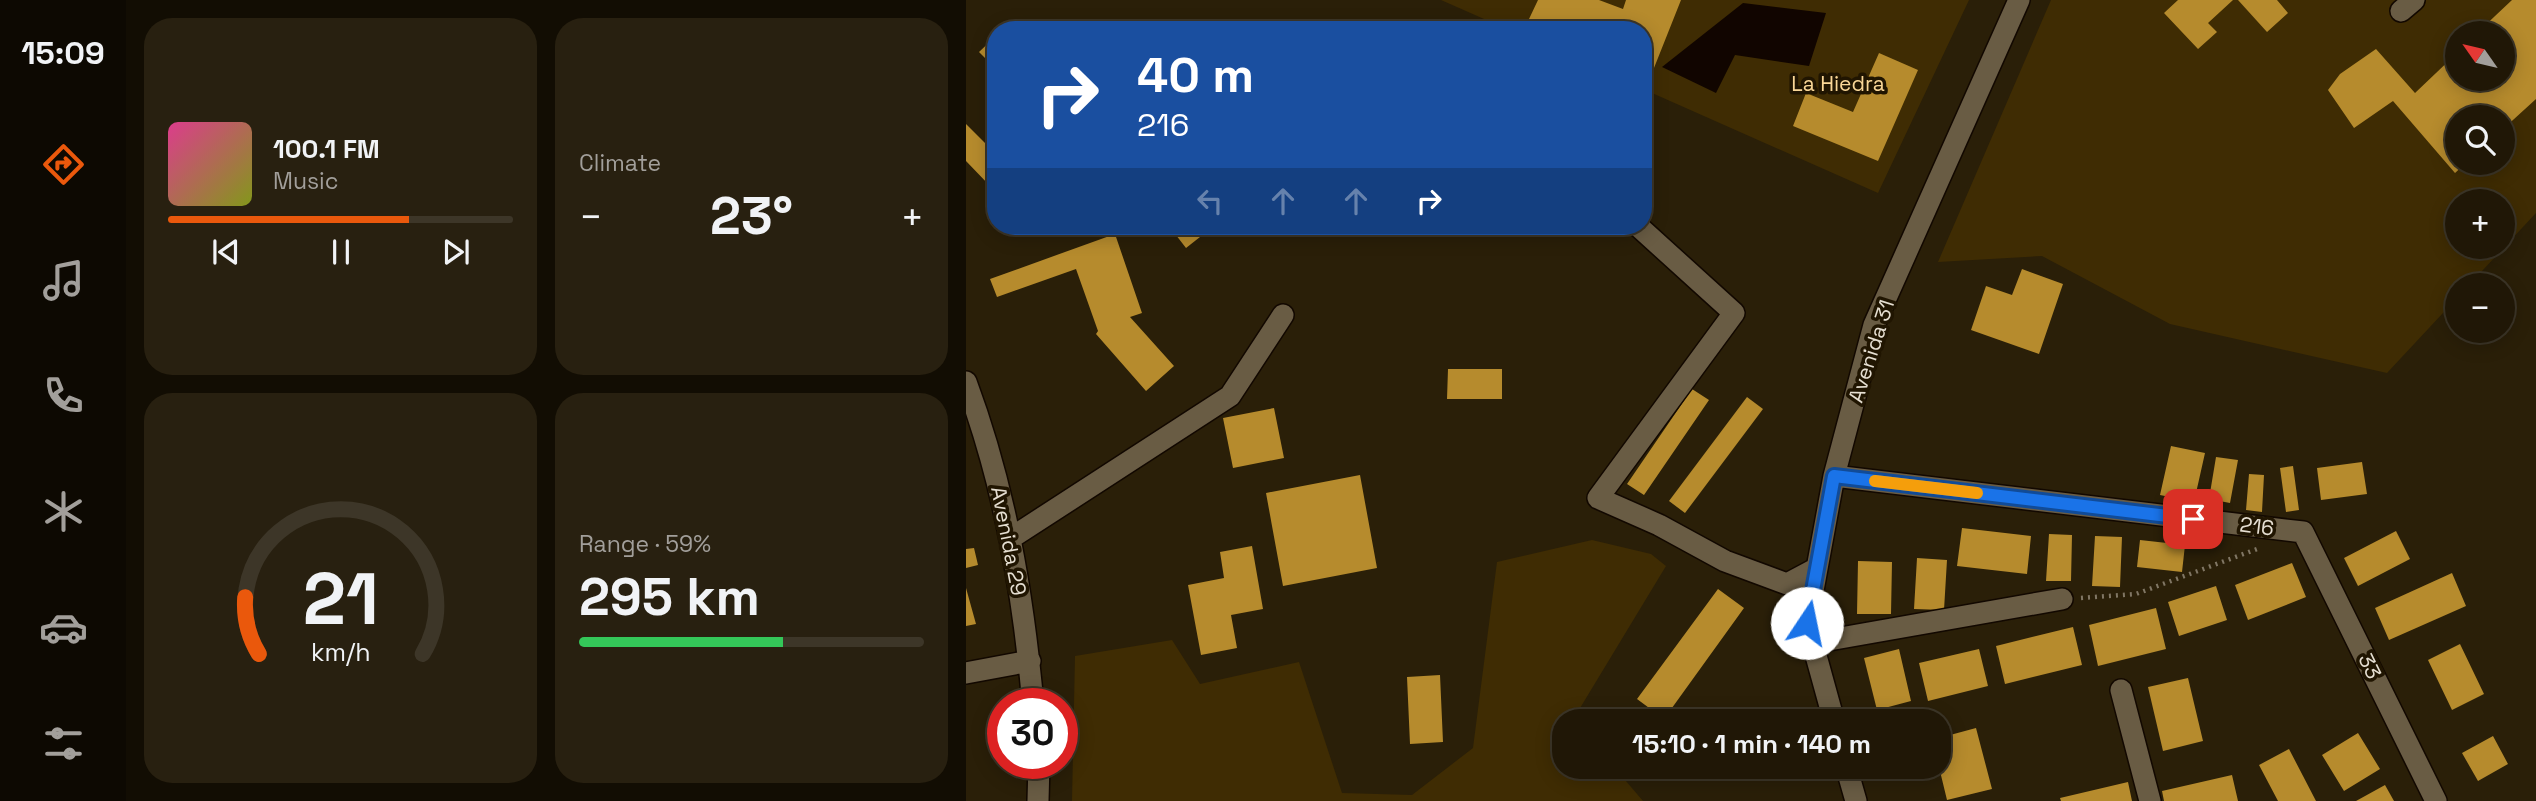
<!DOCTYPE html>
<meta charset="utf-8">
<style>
body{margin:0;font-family:"Space Grotesk",sans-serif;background:#282010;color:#f1f3f6;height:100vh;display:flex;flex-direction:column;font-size:26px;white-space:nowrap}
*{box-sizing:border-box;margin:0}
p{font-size:23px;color:#a29f9b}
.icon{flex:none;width:38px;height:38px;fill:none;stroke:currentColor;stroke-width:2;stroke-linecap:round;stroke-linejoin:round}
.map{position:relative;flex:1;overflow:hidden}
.details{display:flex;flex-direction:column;gap:18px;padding:18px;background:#120d03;width:840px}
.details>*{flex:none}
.hud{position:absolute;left:21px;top:21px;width:665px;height:214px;border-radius:28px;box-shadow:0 4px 18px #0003,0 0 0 2px #3d3628;background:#1a4fa0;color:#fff;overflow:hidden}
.needle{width:46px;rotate:304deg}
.controls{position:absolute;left:1479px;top:21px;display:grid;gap:14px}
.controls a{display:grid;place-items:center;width:70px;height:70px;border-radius:50%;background:#201706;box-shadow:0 4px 18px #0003,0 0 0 2px #3d3628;font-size:35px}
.speed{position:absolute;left:21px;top:688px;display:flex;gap:14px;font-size:35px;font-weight:700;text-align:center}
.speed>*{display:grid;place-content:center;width:91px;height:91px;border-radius:50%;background:#201706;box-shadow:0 4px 18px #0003,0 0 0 2px #3d3628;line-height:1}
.speed .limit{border:10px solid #d22;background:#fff;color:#111}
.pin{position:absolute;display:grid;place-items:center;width:60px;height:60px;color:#fff;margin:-30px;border-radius:14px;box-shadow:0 4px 10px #0006}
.me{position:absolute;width:77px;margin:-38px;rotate:11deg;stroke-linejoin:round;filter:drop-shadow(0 0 5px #0008)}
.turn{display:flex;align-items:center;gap:24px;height:147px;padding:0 35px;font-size:32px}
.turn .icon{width:91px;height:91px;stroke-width:2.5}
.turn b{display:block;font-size:49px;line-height:60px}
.lanes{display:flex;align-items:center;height:66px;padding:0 35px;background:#0003;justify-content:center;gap:35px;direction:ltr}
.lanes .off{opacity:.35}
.big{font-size:52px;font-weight:800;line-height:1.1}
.details .tile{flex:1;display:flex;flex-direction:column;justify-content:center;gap:10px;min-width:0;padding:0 24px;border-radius:28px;background:#282010}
.details .dial{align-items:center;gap:0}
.dial svg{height:182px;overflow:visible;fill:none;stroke:#3d3628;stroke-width:7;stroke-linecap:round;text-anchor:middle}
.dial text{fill:#f1f3f6;stroke:none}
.song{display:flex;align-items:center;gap:21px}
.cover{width:84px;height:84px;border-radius:10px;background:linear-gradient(135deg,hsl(330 70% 55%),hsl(70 70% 35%))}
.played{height:7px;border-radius:4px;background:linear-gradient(90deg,#ea580c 70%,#3d3628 70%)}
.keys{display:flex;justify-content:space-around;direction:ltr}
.heat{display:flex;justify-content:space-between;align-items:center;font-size:38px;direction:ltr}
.charge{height:10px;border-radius:5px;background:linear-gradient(90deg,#34c759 59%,#3d3628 0)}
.details .tiles{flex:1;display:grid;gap:18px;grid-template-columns:repeat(2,1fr)}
.trip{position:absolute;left:586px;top:709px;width:399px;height:70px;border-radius:28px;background:#201706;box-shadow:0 4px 18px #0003,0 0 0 2px #3d3628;font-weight:800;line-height:70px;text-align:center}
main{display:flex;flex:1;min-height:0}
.menu{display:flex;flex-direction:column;width:126px;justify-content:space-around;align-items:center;background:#0d0902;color:#a29f9b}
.menu .icon{width:49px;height:49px}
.menu .current{color:#ea580c}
.menu b{font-size:32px;color:#f1f3f6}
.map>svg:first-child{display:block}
</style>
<main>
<nav class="menu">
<b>15:09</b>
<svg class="icon current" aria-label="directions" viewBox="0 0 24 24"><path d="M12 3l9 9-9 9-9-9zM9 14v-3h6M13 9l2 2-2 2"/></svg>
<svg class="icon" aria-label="music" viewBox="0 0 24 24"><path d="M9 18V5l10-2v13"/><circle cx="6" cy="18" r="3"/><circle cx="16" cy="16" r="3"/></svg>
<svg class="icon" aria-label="phone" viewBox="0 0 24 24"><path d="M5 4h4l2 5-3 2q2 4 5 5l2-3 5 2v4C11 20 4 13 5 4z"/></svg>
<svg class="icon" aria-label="climate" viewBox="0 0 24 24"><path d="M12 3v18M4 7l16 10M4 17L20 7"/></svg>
<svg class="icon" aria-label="car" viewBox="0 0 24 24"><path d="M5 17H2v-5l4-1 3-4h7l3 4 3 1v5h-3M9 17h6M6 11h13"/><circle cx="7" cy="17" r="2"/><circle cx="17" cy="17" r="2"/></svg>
<svg class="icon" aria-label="filters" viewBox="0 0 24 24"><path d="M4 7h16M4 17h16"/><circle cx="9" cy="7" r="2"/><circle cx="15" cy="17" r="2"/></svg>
</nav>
<section class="details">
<div class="tiles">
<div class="tile">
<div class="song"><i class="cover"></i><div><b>100.1 FM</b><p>Music</p></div></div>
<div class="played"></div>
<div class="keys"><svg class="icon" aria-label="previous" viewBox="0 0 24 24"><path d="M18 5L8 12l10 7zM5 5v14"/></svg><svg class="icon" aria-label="pause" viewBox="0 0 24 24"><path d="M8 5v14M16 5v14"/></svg><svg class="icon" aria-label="next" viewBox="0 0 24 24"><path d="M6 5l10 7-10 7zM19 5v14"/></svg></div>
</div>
<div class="tile"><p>Climate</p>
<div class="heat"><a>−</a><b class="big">23°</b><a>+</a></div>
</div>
<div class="tile dial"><svg viewBox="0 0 100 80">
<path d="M14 69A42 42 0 1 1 86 69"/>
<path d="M14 69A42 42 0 0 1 8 44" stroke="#ea580c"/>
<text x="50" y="56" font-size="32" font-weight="700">21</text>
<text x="50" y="72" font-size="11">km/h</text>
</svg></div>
<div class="tile"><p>Range · 59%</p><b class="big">295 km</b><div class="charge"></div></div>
</div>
</section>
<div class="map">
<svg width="1570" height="801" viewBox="0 0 1570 801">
<rect width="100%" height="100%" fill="#2a1f08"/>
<!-- green -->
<path fill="#3f2c03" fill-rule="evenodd" d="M475 0H1003L912 193 677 89V30H543Z
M1085 0H1570V213L1503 285H1491V298L1421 373 1204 324 1076 256 972 262ZM1491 33H1536V79H1491ZM1491 117H1536V163H1491ZM1491 201H1536V247H1491Z
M626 540 685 554 700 566 608 718 610 721H598V766L648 767 677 801H106L109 656 206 640 234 684 333 662 376 793 446 795 507 748 531 562Z"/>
<!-- water -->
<path fill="#110500" d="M777 3 860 13 843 66 769 55 750 93 696 67Z"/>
<!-- building -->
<path fill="#b68b2d" d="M572 0H633L657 9 660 0H715L686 73 677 69V30H587L563 19Z
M1212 0H1267L1242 23 1251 32 1232 49 1198 13Z
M1272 0H1311L1322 13 1301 32Z
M1546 0H1570V99L1536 130V117H1491V163H1500L1489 173 1427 101 1388 128 1362 90 1374 74 1410 49 1449 93 1491 53V79H1536V33H1511Z
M30 36V69L13 52Z
M913 53 952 70 912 161 827 126 840 93 887 112Z
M0 124 30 154V180L24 186 0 161Z
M203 226H248L220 248Z
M149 234 176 313 164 317 208 366 180 391 130 334 132 331 110 269 31 297 24 279Z
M1056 269 1097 284 1073 354 1005 330 1020 286 1046 295Z
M482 369H536V399H481Z
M726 389 743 400 678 495 661 484Z
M781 397 797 409 719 513 703 501Z
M308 408 318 458 267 468 257 418Z
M1205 446 1239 453 1228 502 1194 495Z
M1250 457 1272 460 1264 503 1243 499Z
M1396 462 1401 494 1355 500 1351 468Z
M1327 466 1333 510 1320 512 1314 468Z
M1283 474 1298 475 1296 512 1280 510Z
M394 475 411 568 317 586 300 493Z
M996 528 1065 536 1061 574 991 566Z
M1430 531 1444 559 1392 586 1378 558Z
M1083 534 1106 535 1105 581H1080Z
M1129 536 1156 537 1154 587 1126 586Z
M1174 540 1219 545 1216 572 1171 567Z
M286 546 297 609 265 615 271 648 235 655 222 585 258 578 254 552Z
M8 548 12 565 0 568V549Z
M951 558 981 560 978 610 948 609Z
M892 561 926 562 925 614H891Z
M1326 563 1340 597 1282 620 1269 585Z
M1486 573 1500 606 1423 640 1409 608Z
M1250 586 1261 620 1213 636 1202 602Z
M0 588 10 624 0 626Z
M752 589 778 608 698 719 671 699Z
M1190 608 1200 649 1132 666 1123 625Z
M1107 627 1116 665 1039 684 1030 646Z
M1494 644 1518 694 1486 710 1462 660Z
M933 649 945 701 911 710 898 658Z
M1013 649 1022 686 962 701 953 663Z
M474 675 477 742 444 744 441 677Z
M1222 678 1237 741 1197 751 1182 687Z
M1010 728 1026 789 981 800 973 767V738Z
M1392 733 1414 769 1378 791 1356 755Z
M1527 736 1542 764 1512 781 1496 753Z
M1323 749 1350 801H1312L1293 765Z
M1266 775 1272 801H1198L1196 791Z
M1162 782 1166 801H1095L1094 798Z
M1419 785 1428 801H1390Z"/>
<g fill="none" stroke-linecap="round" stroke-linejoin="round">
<defs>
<path id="minor" d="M1435 11 1448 0
M672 226 768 313 632 498 693 525 759 561 821 584 851 568
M0 382C39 487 57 593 67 704
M868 476 1337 532 1470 801
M45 538 264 396 317 315
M846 643 1096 599
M0 673 64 661
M1155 690 1184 801
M868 721 841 623 868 476 908 325 1053 0
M880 766 890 801
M72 801 73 763"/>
</defs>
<!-- minor casing -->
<use href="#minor" stroke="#120800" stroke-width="24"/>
<!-- path -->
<path stroke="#807664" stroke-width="4.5" stroke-dasharray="2 5" stroke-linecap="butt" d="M1115 598 1170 594 1291 549"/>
<!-- minor -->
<use href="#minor" stroke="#695c44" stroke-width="21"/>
</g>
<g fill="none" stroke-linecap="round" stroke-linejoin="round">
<defs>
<path id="route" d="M841 623 868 476 1227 519"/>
</defs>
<!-- route casing -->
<use href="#route" stroke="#114b97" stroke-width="18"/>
<!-- route -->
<use href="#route" stroke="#1a73e8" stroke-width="12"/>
<!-- slow -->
<path stroke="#f59e0b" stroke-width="12" d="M909 481 1011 493"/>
</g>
<g text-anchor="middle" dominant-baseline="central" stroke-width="7" stroke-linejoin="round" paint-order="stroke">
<!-- park labels -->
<g font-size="21" fill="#fad797" stroke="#201501">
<text x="872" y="83">La Hiedra</text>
</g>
<!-- street labels -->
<g font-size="21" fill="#e6dfd2" stroke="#201501">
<text transform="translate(905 351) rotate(-72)">Avenida 31</text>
<text transform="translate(1291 526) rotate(7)">216</text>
<text transform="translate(43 541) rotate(79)">Avenida 29</text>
<text transform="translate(1404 666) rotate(64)">33</text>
</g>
</g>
</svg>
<div class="controls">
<a><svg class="needle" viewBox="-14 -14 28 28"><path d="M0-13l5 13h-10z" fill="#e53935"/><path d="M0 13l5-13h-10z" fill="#a29f9b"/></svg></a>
<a><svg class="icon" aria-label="search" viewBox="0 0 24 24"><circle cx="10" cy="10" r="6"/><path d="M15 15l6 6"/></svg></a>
<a>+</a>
<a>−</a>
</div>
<div class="speed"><div class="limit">30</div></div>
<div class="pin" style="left:1227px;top:519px;background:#d93025"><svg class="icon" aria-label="arrive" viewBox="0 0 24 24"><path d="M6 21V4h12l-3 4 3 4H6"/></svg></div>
<svg class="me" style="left:841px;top:623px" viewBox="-20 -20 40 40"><circle r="19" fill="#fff"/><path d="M0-13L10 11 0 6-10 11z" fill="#1a73e8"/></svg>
<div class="trip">15:10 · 1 min · 140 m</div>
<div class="hud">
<div class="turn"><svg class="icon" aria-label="right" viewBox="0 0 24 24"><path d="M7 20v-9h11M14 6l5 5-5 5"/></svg><div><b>40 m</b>216</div></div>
<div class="lanes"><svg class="icon off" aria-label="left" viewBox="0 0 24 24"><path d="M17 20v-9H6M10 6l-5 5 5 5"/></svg><svg class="icon off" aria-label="ahead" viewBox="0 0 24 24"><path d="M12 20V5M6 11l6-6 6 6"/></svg><svg class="icon off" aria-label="ahead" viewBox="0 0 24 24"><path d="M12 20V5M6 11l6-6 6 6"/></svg><svg class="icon" aria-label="right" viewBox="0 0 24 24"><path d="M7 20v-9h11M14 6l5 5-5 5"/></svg></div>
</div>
</div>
</main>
